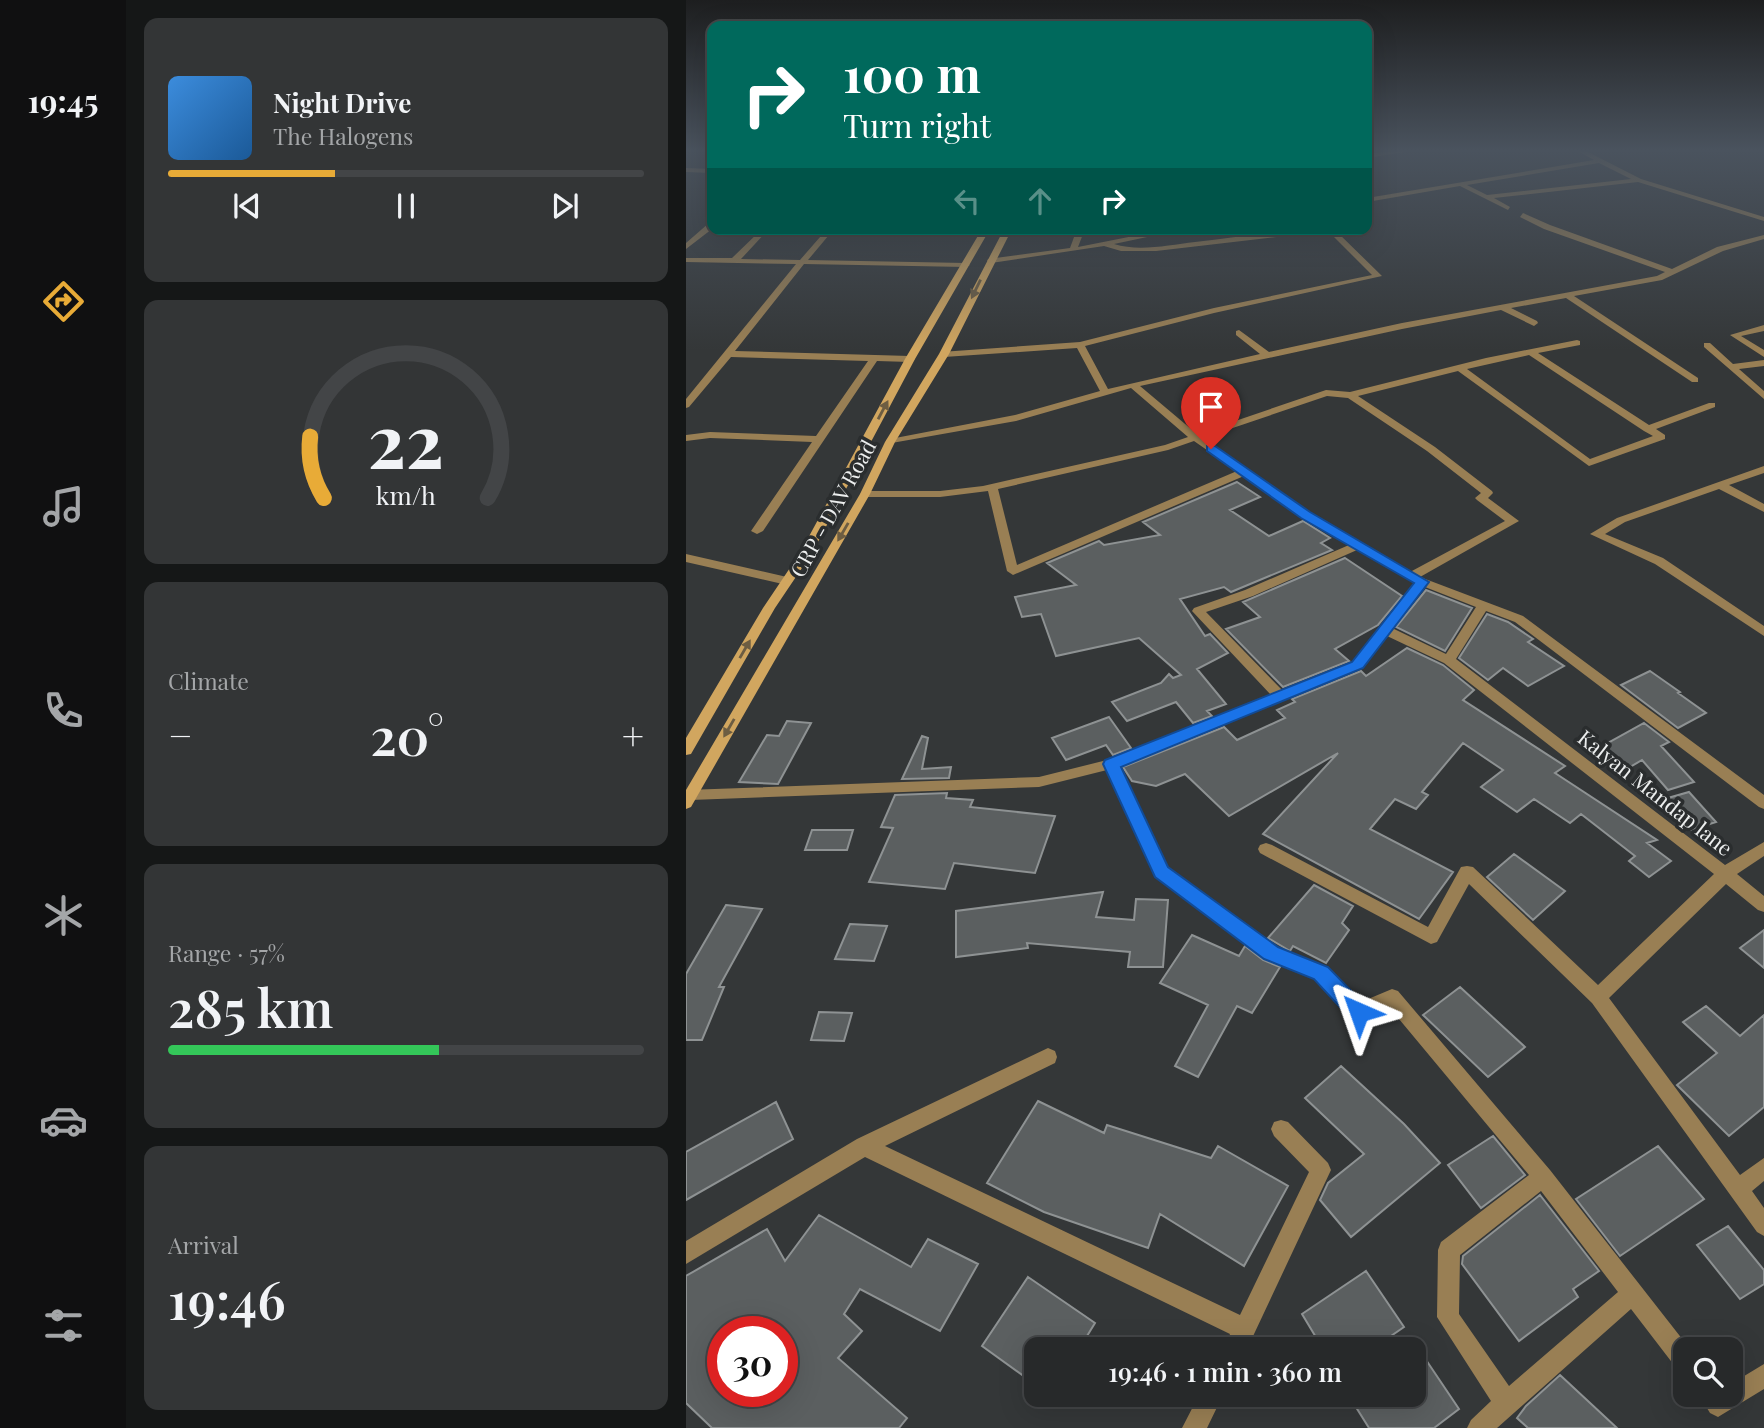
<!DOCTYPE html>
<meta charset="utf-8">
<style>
body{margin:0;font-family:"Playfair Display",serif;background:#333536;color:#f1f3f6;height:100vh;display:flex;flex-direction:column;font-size:26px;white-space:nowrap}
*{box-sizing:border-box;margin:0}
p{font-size:23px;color:#a4a6a8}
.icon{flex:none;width:38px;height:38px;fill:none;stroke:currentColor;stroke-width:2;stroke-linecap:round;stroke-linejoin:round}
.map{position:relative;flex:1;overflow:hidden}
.panel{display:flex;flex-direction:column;gap:18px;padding:18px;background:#151717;width:560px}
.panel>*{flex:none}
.top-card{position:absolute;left:21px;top:21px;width:665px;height:214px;border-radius:14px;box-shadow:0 7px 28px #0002,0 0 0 2px #434547;background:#00695c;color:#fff;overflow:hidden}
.controls{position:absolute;left:987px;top:1337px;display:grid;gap:14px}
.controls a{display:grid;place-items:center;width:70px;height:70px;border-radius:14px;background:#27292a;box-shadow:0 7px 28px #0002,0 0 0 2px #434547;font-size:35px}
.speed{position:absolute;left:21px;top:1316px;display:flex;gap:14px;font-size:35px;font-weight:700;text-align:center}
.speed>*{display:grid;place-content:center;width:91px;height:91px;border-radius:50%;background:#27292a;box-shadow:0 7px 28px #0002,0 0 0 2px #434547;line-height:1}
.speed .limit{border:10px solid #d22;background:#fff;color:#111}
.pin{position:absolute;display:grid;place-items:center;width:60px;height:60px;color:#fff;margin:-72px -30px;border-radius:50% 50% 50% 0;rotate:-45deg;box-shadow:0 0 7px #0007}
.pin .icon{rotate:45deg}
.me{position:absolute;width:77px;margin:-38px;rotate:317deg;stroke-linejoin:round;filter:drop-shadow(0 0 5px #0008)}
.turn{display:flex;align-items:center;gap:24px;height:147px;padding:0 21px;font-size:32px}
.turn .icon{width:91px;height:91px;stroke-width:2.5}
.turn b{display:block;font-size:49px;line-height:60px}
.lanes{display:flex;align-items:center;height:66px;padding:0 21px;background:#0003;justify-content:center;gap:35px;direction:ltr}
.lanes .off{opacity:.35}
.big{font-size:52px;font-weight:600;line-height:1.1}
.panel .tile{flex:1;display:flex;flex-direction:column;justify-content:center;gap:10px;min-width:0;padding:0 24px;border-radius:14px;background:#333536}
.panel .dial{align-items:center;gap:0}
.dial svg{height:182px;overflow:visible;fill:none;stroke:#434547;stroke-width:7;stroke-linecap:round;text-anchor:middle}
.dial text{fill:#f1f3f6;stroke:none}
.song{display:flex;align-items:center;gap:21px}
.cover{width:84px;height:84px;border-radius:10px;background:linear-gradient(135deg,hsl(210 70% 55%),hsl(210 70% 35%))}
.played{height:7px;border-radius:4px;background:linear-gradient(90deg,#e8ab37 35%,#434547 35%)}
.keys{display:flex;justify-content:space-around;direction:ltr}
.heat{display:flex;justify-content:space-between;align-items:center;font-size:38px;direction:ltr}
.charge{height:10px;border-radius:5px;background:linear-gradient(90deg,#34c759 57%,#434547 0)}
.trip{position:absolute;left:338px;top:1337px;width:402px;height:70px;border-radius:14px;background:#27292a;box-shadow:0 7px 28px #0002,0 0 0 2px #434547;font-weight:600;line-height:70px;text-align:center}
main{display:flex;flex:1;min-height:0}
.dock{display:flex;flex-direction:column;width:126px;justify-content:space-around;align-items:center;background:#101011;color:#a4a6a8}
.dock .icon{width:49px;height:49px}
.dock .on{color:#e8ab37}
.dock b{font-size:32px;color:#f1f3f6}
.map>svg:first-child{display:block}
</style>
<main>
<nav class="dock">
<b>19:45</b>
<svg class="icon on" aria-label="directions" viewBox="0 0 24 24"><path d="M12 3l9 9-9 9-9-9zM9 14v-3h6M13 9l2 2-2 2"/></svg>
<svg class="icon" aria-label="music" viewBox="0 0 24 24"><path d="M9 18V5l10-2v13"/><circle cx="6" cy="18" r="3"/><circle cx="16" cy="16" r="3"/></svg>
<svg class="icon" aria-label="phone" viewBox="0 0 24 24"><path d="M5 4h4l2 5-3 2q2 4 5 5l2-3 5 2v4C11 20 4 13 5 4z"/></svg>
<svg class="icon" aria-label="climate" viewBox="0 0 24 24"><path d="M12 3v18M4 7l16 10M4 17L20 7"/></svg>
<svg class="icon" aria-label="car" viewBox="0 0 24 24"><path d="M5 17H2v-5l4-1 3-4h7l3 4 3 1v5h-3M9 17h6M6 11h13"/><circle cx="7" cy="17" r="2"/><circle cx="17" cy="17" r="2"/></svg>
<svg class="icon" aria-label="filters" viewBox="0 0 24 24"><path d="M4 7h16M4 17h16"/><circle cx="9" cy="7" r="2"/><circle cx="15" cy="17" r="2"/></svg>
</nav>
<section class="panel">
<div class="tile">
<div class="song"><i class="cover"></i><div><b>Night Drive</b><p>The Halogens</p></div></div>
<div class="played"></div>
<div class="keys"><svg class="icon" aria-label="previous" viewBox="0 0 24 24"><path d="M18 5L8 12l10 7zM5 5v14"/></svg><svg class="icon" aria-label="pause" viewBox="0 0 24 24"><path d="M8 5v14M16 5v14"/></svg><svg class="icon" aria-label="next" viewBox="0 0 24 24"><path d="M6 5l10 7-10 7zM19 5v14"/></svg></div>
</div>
<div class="tile dial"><svg viewBox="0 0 100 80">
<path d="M14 69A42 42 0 1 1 86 69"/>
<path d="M14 69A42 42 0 0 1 8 42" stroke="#e8ab37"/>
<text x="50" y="56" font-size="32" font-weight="700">22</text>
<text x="50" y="72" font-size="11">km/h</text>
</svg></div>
<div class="tile"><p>Climate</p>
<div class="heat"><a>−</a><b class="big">20°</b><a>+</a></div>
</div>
<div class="tile"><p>Range · 57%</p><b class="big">285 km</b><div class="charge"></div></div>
<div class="tile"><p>Arrival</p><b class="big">19:46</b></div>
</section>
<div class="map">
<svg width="1078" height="1428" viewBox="0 0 1078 1428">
<rect width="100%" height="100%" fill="#343738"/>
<!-- building -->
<path fill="#5b5f60" stroke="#8e9293" stroke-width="2" fill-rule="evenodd" d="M551 482 574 497 544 510 583 536 617 521 644 538 635 543 646 550 545 592 538 587 494 599 519 636 524 634 542 653 511 669 540 704 521 711 526 716 507 723 490 702 441 721 426 702 475 683 483 674 487 678 495 675 453 638 370 656 355 614 336 617 329 597 390 585 361 563 413 541 418 545 474 535 457 522Z
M659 558 716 596 692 625 649 649 663 661 597 687 540 629 574 617 557 602Z
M740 590 786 608 759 651 710 627Z
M801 614 822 622 847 639 842 642 878 666 842 686 817 668 802 680 773 658Z
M721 648 757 665 788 690 777 700 879 766 869 773 971 840 961 843 985 861 963 877 943 861 949 856 895 814 884 823 848 799 831 812 795 787 817 770 777 743 736 792 742 795 730 809 709 799 684 829 767 872 733 919 577 834 652 753 543 816 499 774 470 786 446 781 437 767 538 727 551 740 599 718 591 710 609 702 606 699 675 671 680 676Z
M964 671 994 692 992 693 1020 713 992 728 935 685Z
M423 717 445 748 427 755 420 745 380 760 366 738Z
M101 721 125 723 92 784 53 782 81 735 93 736Z
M958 723 983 742 975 746 1008 782 982 790 956 760 932 774 904 753Z
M236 736 242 738 236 769 265 767 263 778 216 779Z
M1003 792 1030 822 1005 830 968 802Z
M261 793 260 798 287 800 284 807 369 816 349 873 268 863 259 889 183 882 207 828 195 827 209 795Z
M126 830H167L161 850H119Z
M828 854 879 891 847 920 801 877Z
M628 885 667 906 656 923 663 930 640 963 607 946 604 951 582 938Z
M417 892 410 917 448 920 450 899 482 900 477 967H442L444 952 341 943 342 948 270 957V911Z
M40 905 76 909 33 987H38L16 1040H0V974Z
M164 924 201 926 188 961 149 959Z
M1078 930V968L1054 948Z
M506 935 553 956 559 946 577 960 594 967 566 1013 551 1006 512 1077 489 1066 522 1005 474 983Z
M774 987 839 1047 802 1077 737 1015Z
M1020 1006 1054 1036 1078 1015V1107L1043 1136 991 1085 1031 1053 997 1022Z
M133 1012 166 1013 158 1041 125 1040Z
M655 1066 718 1124 754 1163 665 1237 634 1200 642 1183 678 1154 619 1098Z
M352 1101 418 1133 421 1125 525 1158 532 1146 602 1186 558 1266 474 1214 462 1248 358 1212 301 1183Z
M90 1102 107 1139 0 1200V1152Z
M807 1136 839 1175 795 1208 762 1165Z
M972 1146 1018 1199 934 1256 890 1199Z
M854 1195 913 1271 887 1289 892 1297 833 1341 776 1264 777 1256Z
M133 1215 225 1267 242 1239 292 1264 254 1331 174 1289 158 1314 176 1331 152 1358 221 1418 213 1428H26L0 1403V1276L81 1229 99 1261ZM37 1332H96V1391H37Z
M1042 1226 1078 1270V1284L1054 1299 1011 1245Z
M680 1271 718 1327 686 1349H637L616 1314Z
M342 1277 409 1323 393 1349H350V1385L296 1346Z
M728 1342 773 1409 748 1428H683L668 1404 681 1395H728Z
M874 1375 931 1428H842L831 1418 840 1406Z"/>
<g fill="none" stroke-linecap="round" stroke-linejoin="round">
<!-- street -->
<path fill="#997f54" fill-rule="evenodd" d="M714 150H731L681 158V154Z
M890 150H898L955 179 1078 217V221L952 182 808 198 824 207 822 210 774 186 681 202V198L908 160ZM913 163 945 179 801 195 781 185Z
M0 168 26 169V173L0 172Z
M837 213 864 225 986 269 1031 247 1078 235V239L1037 251 976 280 888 296 1012 378V382H1006L880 298 825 308 851 321 852 323 848 326 815 310 716 329 454 386 511 434 640 390 664 392 800 358 891 340 894 341V345L852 353 963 425 1023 403H1029V407L970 429 979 435V439L903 466 772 371 672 396 749 447 806 491 807 493 802 498 833 521 734 577 837 616 1078 795V809L1073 807 829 622 800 611 770 659 1039 865 1078 842V856L1051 874 1078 896V912L1072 910 1040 884 923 998 1054 1175 1078 1158V1181L1066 1191 1078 1208V1236L1071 1232 906 1003 783 884 751 942 745 944 574 853 572 849 574 845 580 843 586 845 742 927 775 867 781 866 787 867 912 985 1028 874 758 663 701 636 676 668 433 766 481 868 591 948 641 968 675 1002 706 989 712 991 864 1170 1004 1349H999V1372L991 1369 945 1309 811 1428H781L785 1420 805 1401 751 1317 752 1250 755 1242 843 1175 703 1007 673 1020 667 1018 629 978 579 958 469 877 421 770 353 787 5 800 0 798V790L353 777 421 760 585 695 506 611 508 608 559 590 663 545 616 517 558 476 327 575 321 571 302 491 254 497H179L174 494 179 491H254L297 486 479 445 502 437 445 388 330 421 200 444V440L204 439 329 415 414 391 391 348 258 357 255 356V352L394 342 528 308 686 275 642 231 470 251H435L418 246 305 263 301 261 302 259 384 248 391 229H399L392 247 483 229H499L428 244C453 252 483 245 509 242 555 237 602 229 648 229L696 276 528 313 399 346 422 389 574 354 550 335V331L553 330 583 352 716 323 971 276 979 272 858 229 834 217ZM843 355 958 431 967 436 904 459 781 369ZM641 396 662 398 741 451 795 493 789 498 791 500 819 521 724 572 624 513 517 438ZM508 441 551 471 331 565 312 489 482 450ZM671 550 729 583 666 662 596 690 520 612 567 596ZM739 587 790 607 760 654 706 628ZM855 1191 932 1292 823 1386 773 1314 774 1255Z
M23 223H26V229L0 249V243Z
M76 229H83L55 259 114 260 141 229H148L122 260 280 263 284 265 280 267 118 264 49 351 224 356 229 359 224 362 191 361 77 531 71 534 65 531 126 442 24 438 0 441V435L24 432 130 436 182 361 45 357 3 407 0 408V399L110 264 0 262V258H46Z
M1078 325V331L1055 336 1078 350V357L1044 335Z
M1018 343H1024L1047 364 1078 360V366L1053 369 1078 391V399L1018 347Z
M1078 466V473L1043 485 1078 504V512L1033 489 939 522 919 534 977 558 1078 626V636L969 564 904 534 931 518Z
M0 554 101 577 107 581 101 585 0 562Z
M362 1048 369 1051 371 1057 369 1063 199 1146 554 1315 623 1172 588 1136 585 1129 588 1122 595 1120 602 1122 642 1163 645 1170 561 1349H538L544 1334 179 1157 0 1264V1241L171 1139Z
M1078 1364V1389L1032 1417 1024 1413 1013 1395H1045V1384Z
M513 1395H537L521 1428H496Z"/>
<!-- secondary -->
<path fill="#d1a65f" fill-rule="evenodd" d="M296 229H304L229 359 126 553 89 608 5 754 0 755V738L77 608 114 553 219 359Z
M318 229H326L263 354 209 442 184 494 5 807 0 809V790L174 494 199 442 253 354Z"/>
</g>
<!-- one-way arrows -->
<defs><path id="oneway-solid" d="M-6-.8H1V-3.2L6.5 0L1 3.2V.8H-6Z" transform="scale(1.75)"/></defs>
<g fill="#6d5d42">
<use href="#oneway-solid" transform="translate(290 289) rotate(116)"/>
<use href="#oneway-solid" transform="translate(197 410) rotate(-62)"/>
<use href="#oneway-solid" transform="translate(157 532) rotate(120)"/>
<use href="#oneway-solid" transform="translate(59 649) rotate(-60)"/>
<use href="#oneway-solid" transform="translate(43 728) rotate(120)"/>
</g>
<!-- sky -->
<linearGradient id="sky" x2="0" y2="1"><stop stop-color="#1d1e1f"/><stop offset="0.43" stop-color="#4a535e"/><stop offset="1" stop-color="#4a535e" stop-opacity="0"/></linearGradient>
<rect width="1078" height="350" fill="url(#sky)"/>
<!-- route -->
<path fill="#1a73e8" stroke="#114b97" stroke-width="2" d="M521 446H529L624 512 743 582 677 668 435 767 482 867 592 947 642 967 680 1006 683 1012 680 1019 673 1021 665 1019 628 979 578 959 469 877 417 764 419 760 666 662 728 583 615 518 521 451Z"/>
<g text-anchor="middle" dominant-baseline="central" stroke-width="7" stroke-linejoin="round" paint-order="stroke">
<!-- street labels -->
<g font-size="21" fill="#eceeee" stroke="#2a2d2e">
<text transform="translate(146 508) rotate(-61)">CRP - DAV Road</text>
<text transform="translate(970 792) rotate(38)">Kalyan Mandap lane</text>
</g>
</g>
</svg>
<div class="controls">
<a><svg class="icon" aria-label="search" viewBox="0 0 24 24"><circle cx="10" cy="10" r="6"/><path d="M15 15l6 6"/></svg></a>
</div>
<div class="speed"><div class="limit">30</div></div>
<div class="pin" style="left:525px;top:449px;background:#d93025"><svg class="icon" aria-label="arrive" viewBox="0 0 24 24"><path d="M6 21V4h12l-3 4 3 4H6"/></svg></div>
<svg class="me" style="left:673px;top:1012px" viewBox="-20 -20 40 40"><path d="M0-17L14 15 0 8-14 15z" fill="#1a73e8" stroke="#fff" stroke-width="4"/></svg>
<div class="trip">19:46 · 1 min · 360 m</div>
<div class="top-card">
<div class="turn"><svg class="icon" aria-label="right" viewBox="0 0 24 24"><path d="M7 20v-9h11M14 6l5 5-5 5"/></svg><div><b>100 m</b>Turn right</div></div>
<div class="lanes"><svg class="icon off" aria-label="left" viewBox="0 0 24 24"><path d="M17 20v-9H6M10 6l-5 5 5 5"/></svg><svg class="icon off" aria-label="ahead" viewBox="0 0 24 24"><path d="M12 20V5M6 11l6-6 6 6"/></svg><svg class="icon" aria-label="right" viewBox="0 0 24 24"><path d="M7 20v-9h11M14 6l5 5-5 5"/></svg></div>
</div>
</div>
</main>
